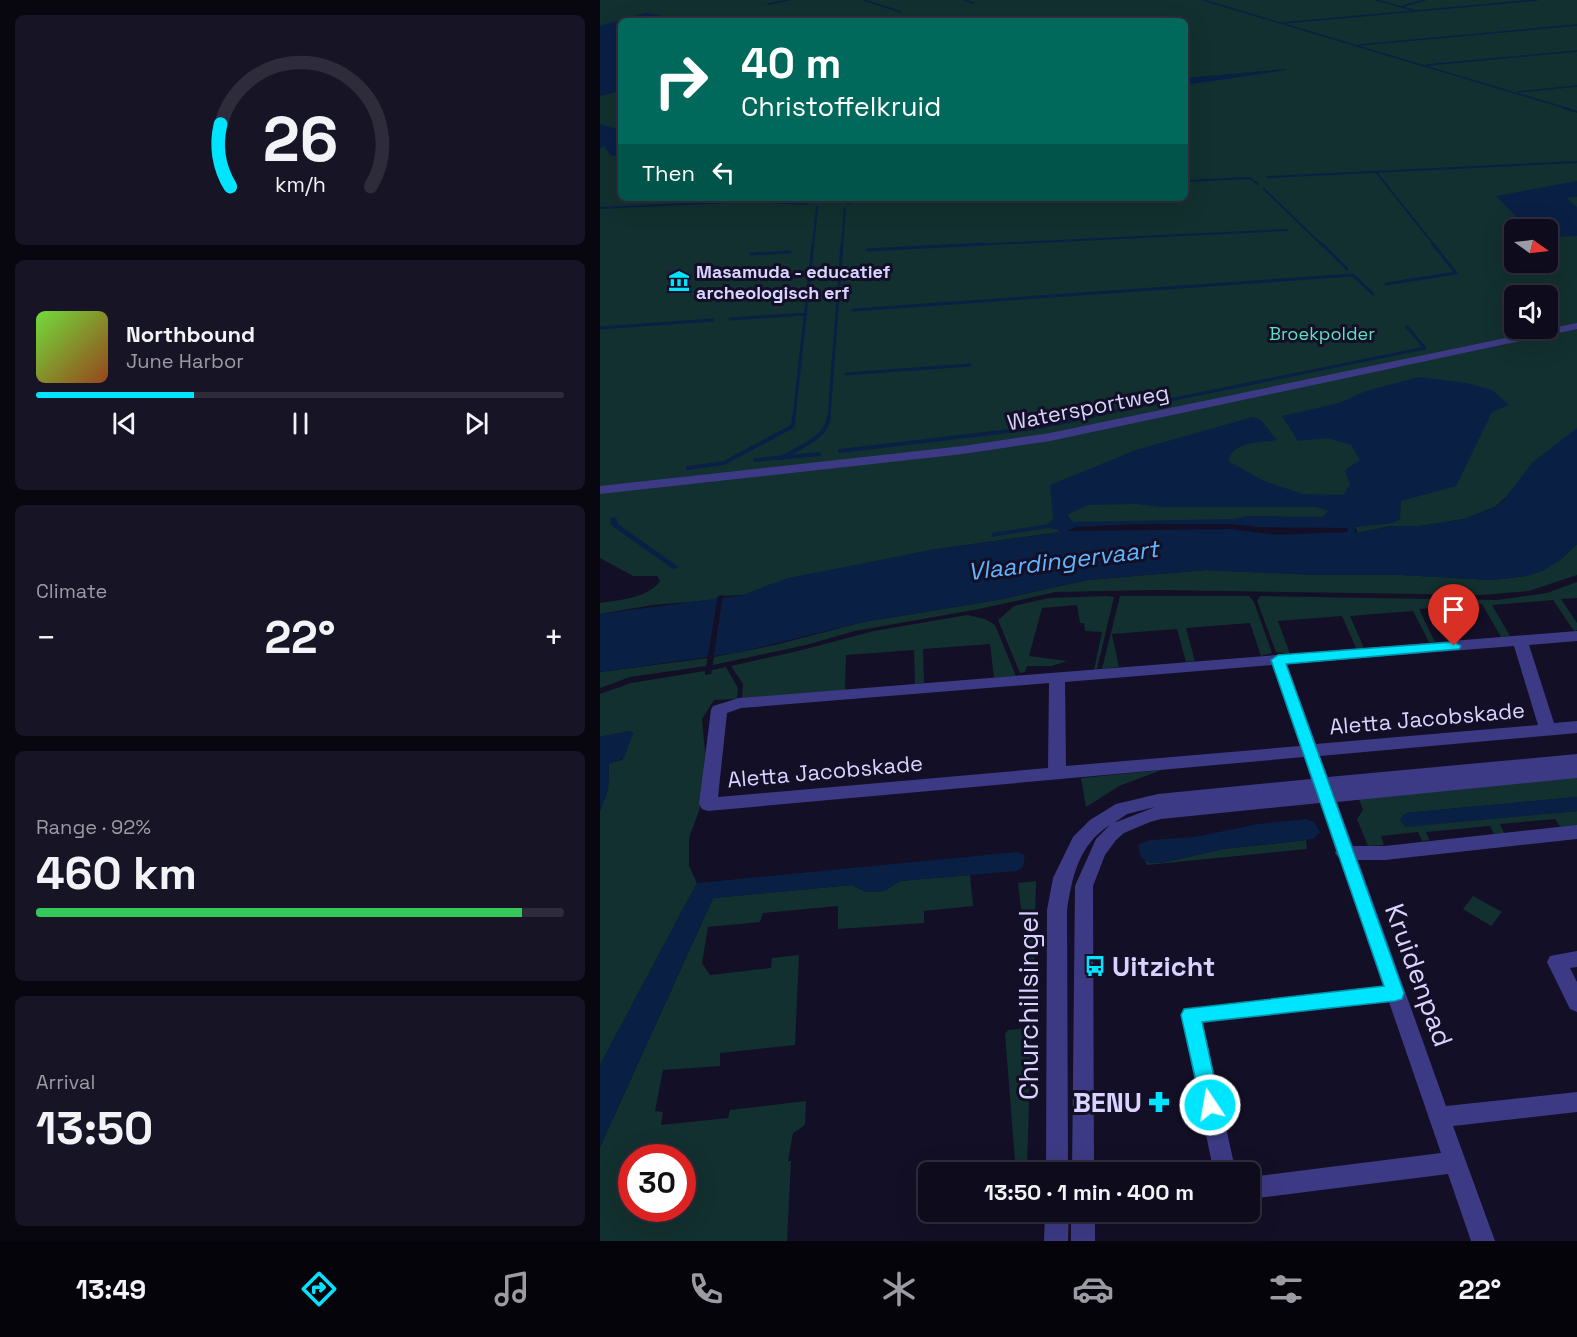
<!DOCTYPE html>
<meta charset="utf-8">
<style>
body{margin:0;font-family:"Space Grotesk",sans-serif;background:#171425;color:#f1f3f6;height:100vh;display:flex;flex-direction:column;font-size:22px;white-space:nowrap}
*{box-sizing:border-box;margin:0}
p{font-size:20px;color:#9b9ba3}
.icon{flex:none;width:33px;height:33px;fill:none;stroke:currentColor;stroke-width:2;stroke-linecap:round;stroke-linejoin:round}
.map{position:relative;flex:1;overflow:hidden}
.side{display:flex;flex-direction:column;gap:15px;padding:15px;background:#08060f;width:600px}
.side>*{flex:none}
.guide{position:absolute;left:18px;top:18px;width:570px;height:183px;border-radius:9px;box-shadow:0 6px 24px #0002,0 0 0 2px #2e2b3b;background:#00695c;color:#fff;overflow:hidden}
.needle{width:39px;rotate:104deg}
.controls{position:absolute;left:904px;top:219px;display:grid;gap:12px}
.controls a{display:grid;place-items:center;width:54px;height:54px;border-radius:9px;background:#0e0b1c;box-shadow:0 6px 24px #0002,0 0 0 2px #2e2b3b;font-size:30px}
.speed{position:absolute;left:18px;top:1144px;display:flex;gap:12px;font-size:30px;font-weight:700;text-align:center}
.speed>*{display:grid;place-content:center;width:78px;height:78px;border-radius:50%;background:#0e0b1c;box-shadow:0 6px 24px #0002,0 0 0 2px #2e2b3b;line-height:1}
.speed .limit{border:9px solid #d22;background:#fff;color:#111}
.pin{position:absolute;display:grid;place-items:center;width:51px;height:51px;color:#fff;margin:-62px -26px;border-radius:50% 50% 50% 0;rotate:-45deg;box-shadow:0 0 6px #0007}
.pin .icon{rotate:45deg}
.me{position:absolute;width:66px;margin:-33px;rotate:348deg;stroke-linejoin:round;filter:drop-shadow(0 0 4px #0008)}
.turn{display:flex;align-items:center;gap:21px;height:126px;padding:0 24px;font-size:27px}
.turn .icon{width:78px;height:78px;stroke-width:2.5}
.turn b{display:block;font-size:42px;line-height:51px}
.then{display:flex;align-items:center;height:57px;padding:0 24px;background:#0003;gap:12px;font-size:22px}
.big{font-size:45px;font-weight:700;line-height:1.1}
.side .widget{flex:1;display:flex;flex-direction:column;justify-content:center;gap:9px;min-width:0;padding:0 21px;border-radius:9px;background:#171425}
.side .dial{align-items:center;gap:0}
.dial svg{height:156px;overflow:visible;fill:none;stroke:#2e2b3b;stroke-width:7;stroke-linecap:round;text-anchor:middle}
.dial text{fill:#f1f3f6;stroke:none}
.song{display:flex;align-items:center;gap:18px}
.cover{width:72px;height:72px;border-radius:9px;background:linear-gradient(135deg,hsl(100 70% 55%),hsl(20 70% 35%))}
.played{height:6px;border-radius:3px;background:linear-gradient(90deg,#00e5ff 30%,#2e2b3b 30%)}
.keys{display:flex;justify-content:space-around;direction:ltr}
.heat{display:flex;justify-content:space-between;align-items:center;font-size:33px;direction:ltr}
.charge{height:9px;border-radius:4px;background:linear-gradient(90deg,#34c759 92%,#2e2b3b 0)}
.trip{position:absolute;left:318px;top:1162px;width:342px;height:60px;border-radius:9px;background:#0e0b1c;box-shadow:0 6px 24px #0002,0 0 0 2px #2e2b3b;font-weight:700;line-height:60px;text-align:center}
.tabs{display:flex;height:96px;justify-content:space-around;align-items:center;background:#06040b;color:#9b9ba3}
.tabs .icon{width:42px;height:42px}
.tabs .current{color:#00e5ff}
.tabs b{font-size:27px;color:#f1f3f6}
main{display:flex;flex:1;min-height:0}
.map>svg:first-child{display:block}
</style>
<main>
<section class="side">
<div class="widget dial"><svg viewBox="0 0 100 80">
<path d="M14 69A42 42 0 1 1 86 69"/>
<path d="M14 69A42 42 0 0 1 9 37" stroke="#00e5ff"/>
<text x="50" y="56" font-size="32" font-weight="700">26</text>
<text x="50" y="72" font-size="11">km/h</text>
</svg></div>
<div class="widget">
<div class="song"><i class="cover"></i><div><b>Northbound</b><p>June Harbor</p></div></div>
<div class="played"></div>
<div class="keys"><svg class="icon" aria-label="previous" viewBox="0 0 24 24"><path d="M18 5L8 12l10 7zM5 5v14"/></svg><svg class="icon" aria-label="pause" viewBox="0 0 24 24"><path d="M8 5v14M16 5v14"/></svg><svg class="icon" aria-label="next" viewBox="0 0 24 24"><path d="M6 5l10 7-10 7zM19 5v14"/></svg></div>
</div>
<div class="widget"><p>Climate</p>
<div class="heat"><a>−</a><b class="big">22°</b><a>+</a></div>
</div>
<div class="widget"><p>Range · 92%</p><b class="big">460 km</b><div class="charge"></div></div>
<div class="widget"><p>Arrival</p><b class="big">13:50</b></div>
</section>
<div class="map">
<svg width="977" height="1241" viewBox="0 0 977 1241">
<rect width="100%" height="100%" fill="#130f26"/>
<!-- green -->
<path fill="#12302f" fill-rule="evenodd" d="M0 0H977V432L895 507 864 519 820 526H791L758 533 755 527 551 521 457 528 460 532 331 550 206 576 169 585 144 595 122 596 112 600 53 605 0 614V603C19 600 49 598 60 581L57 576H33L0 558ZM21 21H585V198H21ZM915 230H948V262H915ZM915 296H948V328H915Z
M977 544V575L929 591 882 595 555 590 456 592 379 609 255 631 206 645 113 665 114 657 175 645 263 622 397 600 488 580 606 570 718 575H802L891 580 927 576 960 560Z
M977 582V598L961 599 977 623V630L974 631 953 600 892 605 910 636 901 637 882 604 819 609 835 642H829L813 611 750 616 764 648H756L742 616 678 621 690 654 676 652 657 601 660 596 897 600 947 593Z
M506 596 514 597 497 669 494 670 502 632 485 631 484 623H480L477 605 442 608 429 656 467 661 452 666H427L425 672 420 673 398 620 414 606 449 598Z
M520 596H649L654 602 672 653 661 656 650 623 586 628 595 661 586 662 577 629 512 634 519 667 502 669Z
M367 615 385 619 395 625 416 676 394 678 390 644 323 649 324 683 315 684 314 650 246 655 245 690 142 698 143 684 131 666 198 651 274 631Z
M108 658 106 666 30 677 0 688V672Z
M126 667 138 688 137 699 114 700 102 719 105 752 104 786 100 808 89 838V866L97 883 0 1065V811L8 790 9 763 22 760 33 733 30 731 0 737V694L31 683 105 671V675L111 674 112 670Z
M562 770 519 786 486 807 481 778Z
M977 776V797L807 813 804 826 977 811V826L960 827 955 819 900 824 904 833 894 834 890 826 826 832 829 840 822 841 818 832 781 836 784 845 768 846 757 819 763 810 758 796Z
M706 840 707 849 547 865 545 861 561 863 623 849Z
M370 875 373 906 324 911V923L238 929V906L163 913 160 922 108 927 102 963 110 975 171 968 172 958 199 955 195 1045 120 1053V1066L63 1070 55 1111 63 1112 61 1125 128 1118 130 1110 206 1101 205 1125 193 1133 188 1161H191L187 1241H0V1147L113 898 251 885 267 892 284 891 300 881ZM32 1158H82V1209H32Z
M436 881 433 1009 418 883Z
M873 896 902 912 891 926 863 909Z
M431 1028 427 1173H416L405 1034 408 1030Z"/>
<!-- water -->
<path fill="#0a1f44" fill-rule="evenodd" d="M45 13 95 21H21V91L0 96V26Z
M685 69 687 70 585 85V78Z
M0 124 21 130V155L11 156 4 146 0 149Z
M977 181V197L966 198 977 207V236L948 237V230L928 229 896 196Z
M819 377 867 383 892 390 909 405 892 412 856 486 801 501 800 519 794 523 755 527V531L759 533 791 526H820L864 519 895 507 903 501 932 463 977 428V544L960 560 943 571 927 576 891 580 802 575H718L606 570 488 580 397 600 263 622 136 653 0 672V614L144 595 188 578 331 550 460 532V530L448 528 392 537V533L448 524 453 520 450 485 536 450 653 417C665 419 669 433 677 440 659 443 633 441 628 461L664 481 703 494 743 495 750 485 745 470 760 460 751 445 728 438 698 441 682 416 739 403 766 391ZM536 504 562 507H716L728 511 723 517 646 516 634 519 473 522 467 515 488 505ZM540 524H630L658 527 747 528 748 532 677 535 630 529 467 531 476 527Z
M16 517 18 524 79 567 73 569 11 525 10 518Z
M30 731 33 733 24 758 9 764 8 790 0 811V737Z
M977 797V811L807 827 800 821 803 815 813 812Z
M706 819 714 822 720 832 714 839 623 849 561 863H550L542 859 539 852V844L551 840 595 837 658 824Z
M417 852 425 855 423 867 417 871 300 881 285 891 267 892 251 885 113 898 0 1147V1065L97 883Z"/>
<!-- pier -->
<path fill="#130f26" d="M123 595 113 660 107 661 118 596Z"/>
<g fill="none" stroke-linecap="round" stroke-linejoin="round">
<!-- stream-far3 -->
<path stroke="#0a1f44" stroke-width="1.5" d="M264 0 301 12
M364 0 374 3
M603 0 969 109
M776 0 813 10
M168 4 190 0
M803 6 825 0
M683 23 937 0
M759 45 977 25
M827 65 977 51
M918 92 977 86"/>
<!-- stream-far2 -->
<path stroke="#0a1f44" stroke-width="2" d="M964 108 977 112
M776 172 835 246
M668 177 977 162
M585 181 650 178 658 184
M664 189 723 246
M247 203 282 198
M0 208 151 201 207 204
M213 246 217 207
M242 246 245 208
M351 246 687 230"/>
<!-- stream-far1 -->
<path stroke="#0a1f44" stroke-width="3" d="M722 244 747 269
M267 250 383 244
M151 254 190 252
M786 284 856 273 833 244
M253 310 753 275 773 294
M130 319 206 314
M0 328 113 320
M246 374 370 365
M194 417 213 244
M229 417 242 244
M486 417 825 348 807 327"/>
<!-- stream -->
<path stroke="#0a1f44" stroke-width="4" d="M240 451 434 428 493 416
M181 458C199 447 227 439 229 416
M155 460 219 454
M88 468 124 463 193 426 194 416"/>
</g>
<!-- building -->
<path fill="#241b47" d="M81 269 92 278 77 280 65 272Z"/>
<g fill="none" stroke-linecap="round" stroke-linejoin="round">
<!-- minor -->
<path fill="#3d3a85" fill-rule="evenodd" d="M977 323V329L450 441 363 454 0 494V486L363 446 450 433Z
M977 631V641L929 645 954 723 977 721V733L720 756 728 777 977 754V778L737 802 753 846H785L977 825V839L785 860H758L846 1106 977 1092V1112L853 1126 895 1241H871L848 1174 650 1199V1177L841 1153 789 1002 603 1023 636 1173H614L581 1015 584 1009 783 986 739 858 735 853 736 851 720 803 561 819 550 822 524 833 516 840 505 855 493 886 494 1173H472L475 886 496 839 510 825C479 844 472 877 467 910L468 1173H446L447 910 453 878 473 837 490 820 516 804 558 794 711 779 704 757 108 811 102 809 99 804 111 710 113 706 139 698ZM914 646 938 725 716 744 687 664ZM672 665 700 746 466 766 465 682ZM449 683 448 768 118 797 127 713 141 708ZM555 807 514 823 527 814Z
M977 951V967L970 968 977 982V1012L970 1009 947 962 950 956Z
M445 1212H469L468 1241H444Z
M471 1212H495V1241H471Z"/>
</g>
<!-- route -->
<path fill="#00e5ff" stroke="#0095a6" stroke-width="1.5" d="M854 642 861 646 859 649 686 664 804 993 802 999 795 1001 602 1022 620 1105 617 1112 610 1114 603 1112 581 1015 584 1009 784 986 671 660 678 655Z"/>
<!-- icons -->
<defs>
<symbol id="museum-bare" viewBox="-9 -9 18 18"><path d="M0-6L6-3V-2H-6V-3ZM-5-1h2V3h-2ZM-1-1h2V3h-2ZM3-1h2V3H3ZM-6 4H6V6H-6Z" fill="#00e5ff" stroke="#130f26" stroke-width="2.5" paint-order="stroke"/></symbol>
<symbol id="bus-bare" viewBox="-9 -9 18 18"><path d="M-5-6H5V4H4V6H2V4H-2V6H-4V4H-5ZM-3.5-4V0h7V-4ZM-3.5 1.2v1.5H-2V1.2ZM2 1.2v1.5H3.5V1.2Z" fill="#00e5ff" stroke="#130f26" stroke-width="2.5" paint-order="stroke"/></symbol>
<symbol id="pharmacy-bare" viewBox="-9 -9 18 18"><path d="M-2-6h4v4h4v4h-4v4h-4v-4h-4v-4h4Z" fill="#00e5ff" stroke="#130f26" stroke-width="2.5" paint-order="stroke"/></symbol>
</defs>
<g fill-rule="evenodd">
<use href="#museum-bare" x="64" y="266" width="30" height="30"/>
<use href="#bus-bare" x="480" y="951" width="30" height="30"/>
<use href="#pharmacy-bare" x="544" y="1087" width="30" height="30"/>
</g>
<g text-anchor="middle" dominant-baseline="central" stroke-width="6" stroke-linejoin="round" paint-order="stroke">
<!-- far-poi labels -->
<g font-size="18" font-weight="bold" fill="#d9d4ff" stroke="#130f26" text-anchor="start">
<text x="96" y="271">Masamuda - educatief<tspan x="96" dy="21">archeologisch erf</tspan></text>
</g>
<!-- far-park labels -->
<g font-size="18" fill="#5fe0c0" stroke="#130f26">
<text x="722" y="333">Broekpolder</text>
</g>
<!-- street labels -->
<g font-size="22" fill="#d9d4ff" stroke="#130f26">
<text transform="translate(488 407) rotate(-11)">Watersportweg</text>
<text transform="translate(827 718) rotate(-5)">Aletta Jacobskade</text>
<text transform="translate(225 771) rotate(-5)">Aletta Jacobskade</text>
</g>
<!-- water labels -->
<g font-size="24" font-style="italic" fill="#62b6ff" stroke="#130f26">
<text transform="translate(463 560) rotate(-7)">Vlaardingervaart</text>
</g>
<!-- near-poi labels -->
<g font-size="27" font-weight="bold" fill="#d9d4ff" stroke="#130f26" text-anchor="start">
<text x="512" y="966">Uitzicht</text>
<text x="542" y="1102" text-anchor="end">BENU</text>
</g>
<!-- near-street labels -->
<g font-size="27" fill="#d9d4ff" stroke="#130f26">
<text transform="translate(819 975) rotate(70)">Kruidenpad</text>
<text transform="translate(428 1005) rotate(-90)">Churchillsingel</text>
</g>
</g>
</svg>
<div class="controls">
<a><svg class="needle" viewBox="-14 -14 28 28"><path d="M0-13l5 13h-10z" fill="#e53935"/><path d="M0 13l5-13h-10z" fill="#9b9ba3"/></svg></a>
<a><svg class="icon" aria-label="sound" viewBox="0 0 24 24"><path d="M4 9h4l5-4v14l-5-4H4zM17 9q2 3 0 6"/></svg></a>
</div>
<div class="speed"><div class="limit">30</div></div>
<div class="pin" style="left:854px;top:646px;background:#d93025"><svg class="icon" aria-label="arrive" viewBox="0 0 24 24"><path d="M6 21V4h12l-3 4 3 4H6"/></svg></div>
<svg class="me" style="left:610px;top:1105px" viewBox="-20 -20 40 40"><circle r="17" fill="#00e5ff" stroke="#fff" stroke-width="3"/><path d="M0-11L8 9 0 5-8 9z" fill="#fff"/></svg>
<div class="trip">13:50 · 1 min · 400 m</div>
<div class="guide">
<div class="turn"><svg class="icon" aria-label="right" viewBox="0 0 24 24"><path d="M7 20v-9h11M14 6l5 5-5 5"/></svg><div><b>40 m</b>Christoffelkruid</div></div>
<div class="then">Then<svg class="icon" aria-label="left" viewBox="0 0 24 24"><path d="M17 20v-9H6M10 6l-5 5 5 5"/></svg></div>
</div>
</div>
</main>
<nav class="tabs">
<b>13:49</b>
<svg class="icon current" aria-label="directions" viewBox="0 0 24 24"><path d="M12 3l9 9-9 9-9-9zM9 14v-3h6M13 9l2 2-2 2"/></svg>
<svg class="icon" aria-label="music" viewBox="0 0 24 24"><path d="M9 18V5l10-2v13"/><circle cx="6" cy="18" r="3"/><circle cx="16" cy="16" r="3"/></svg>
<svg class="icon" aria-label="phone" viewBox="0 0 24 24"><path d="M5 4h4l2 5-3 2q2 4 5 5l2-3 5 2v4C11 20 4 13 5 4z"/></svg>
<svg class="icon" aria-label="climate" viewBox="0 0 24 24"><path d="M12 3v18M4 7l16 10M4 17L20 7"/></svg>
<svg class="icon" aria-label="car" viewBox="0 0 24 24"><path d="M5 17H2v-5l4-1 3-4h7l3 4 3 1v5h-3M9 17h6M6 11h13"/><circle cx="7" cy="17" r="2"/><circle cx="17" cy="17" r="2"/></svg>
<svg class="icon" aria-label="filters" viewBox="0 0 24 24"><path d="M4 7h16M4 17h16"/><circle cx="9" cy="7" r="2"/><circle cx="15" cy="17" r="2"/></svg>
<b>22°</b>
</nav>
